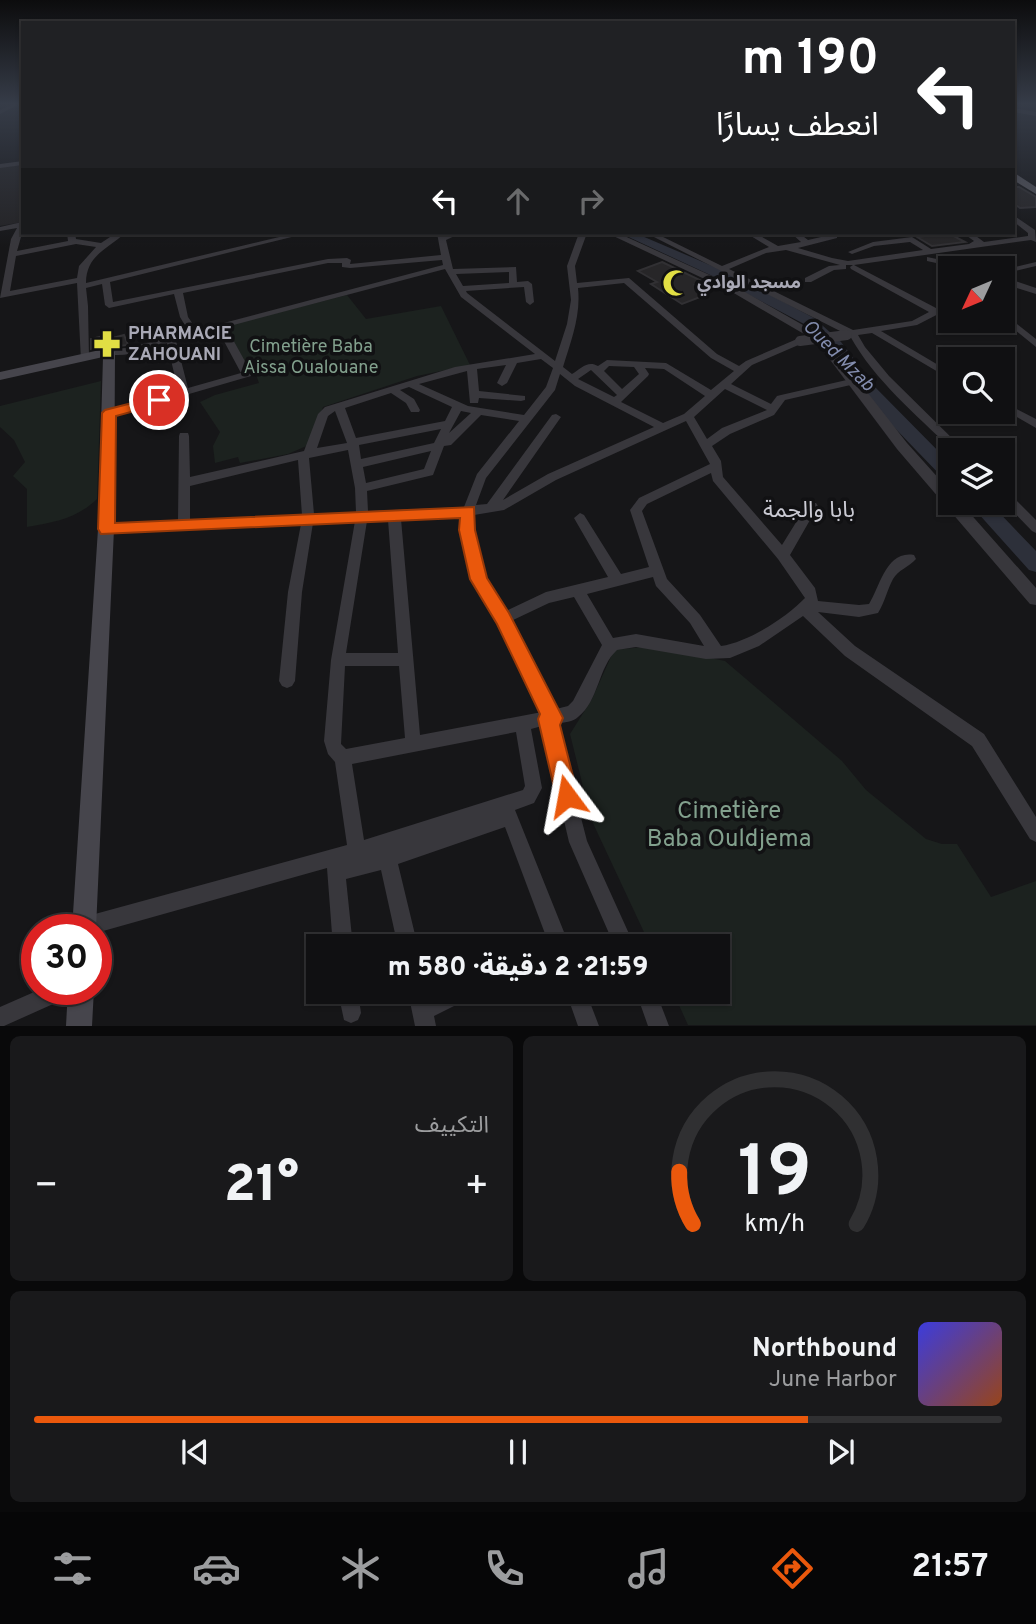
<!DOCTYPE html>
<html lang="ar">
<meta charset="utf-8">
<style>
body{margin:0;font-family:Overpass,"Noto Sans Arabic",sans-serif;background:#19191b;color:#f1f3f6;direction:rtl;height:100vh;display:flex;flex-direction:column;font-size:26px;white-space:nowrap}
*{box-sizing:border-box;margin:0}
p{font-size:23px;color:#9c9d9f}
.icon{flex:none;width:38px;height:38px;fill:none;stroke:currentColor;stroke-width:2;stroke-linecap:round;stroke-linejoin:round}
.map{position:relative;height:1026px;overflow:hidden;direction:ltr}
.sheet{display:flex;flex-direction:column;gap:10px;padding:10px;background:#09090a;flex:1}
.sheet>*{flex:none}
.guide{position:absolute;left:21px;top:21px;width:994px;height:214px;border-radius:0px;box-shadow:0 2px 5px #0004,0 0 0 2px #303032;direction:rtl;background:#202124;color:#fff;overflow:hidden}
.needle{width:46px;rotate:226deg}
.buttons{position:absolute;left:938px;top:256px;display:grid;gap:14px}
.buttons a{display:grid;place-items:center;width:77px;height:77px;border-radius:0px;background:#101012;box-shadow:0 2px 5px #0004,0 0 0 2px #303032;font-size:35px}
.speed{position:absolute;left:21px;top:914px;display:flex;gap:14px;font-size:35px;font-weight:700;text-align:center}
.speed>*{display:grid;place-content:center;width:91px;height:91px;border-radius:50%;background:#101012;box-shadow:0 2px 5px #0004,0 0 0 2px #303032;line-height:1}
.speed .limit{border:10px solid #d22;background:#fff;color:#111}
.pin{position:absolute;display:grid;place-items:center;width:60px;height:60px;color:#fff;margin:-30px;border:4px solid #fff;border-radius:50%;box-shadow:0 2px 7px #0007}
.me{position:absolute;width:77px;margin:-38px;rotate:347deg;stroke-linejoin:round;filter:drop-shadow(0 0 5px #0008)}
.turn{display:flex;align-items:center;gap:24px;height:147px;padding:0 21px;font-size:32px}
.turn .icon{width:91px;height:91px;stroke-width:2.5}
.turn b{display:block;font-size:49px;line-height:60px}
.lanes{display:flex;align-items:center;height:66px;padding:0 21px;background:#0003;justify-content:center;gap:35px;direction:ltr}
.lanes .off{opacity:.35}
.big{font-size:52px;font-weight:800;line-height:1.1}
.sheet .card{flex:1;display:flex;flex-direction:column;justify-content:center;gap:10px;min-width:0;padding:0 24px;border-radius:10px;background:#19191b}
.sheet .dial{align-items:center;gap:0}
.dial svg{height:182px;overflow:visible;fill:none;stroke:#303032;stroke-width:7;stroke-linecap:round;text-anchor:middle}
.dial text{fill:#f1f3f6;stroke:none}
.song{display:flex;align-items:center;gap:21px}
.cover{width:84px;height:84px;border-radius:10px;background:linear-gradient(135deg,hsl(240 70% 55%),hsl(20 70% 35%))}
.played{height:7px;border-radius:4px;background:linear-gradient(90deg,#ea580c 80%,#303032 80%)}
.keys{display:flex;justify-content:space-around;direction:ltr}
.heat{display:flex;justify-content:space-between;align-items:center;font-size:38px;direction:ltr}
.sheet .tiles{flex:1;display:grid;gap:10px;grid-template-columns:1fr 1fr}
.card:last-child{grid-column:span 2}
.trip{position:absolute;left:306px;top:934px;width:424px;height:70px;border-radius:0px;background:#101012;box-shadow:0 2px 5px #0004,0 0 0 2px #303032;font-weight:800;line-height:70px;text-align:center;direction:rtl}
.tab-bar{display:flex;height:112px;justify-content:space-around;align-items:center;background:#060607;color:#9c9d9f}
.tab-bar .icon{width:49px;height:49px}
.tab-bar .on{color:#ea580c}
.tab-bar b{font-size:32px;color:#f1f3f6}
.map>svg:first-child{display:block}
</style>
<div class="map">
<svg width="1036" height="1026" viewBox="0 0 1036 1026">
<rect width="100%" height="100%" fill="#161618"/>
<!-- built -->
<path fill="#232224" d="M23 165V222L0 226V167Z"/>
<!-- green -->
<path fill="#1c221f" d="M347 295 366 319 441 306 470 365 417 376 323 407 311 444 288 454 240 463 238 457 215 463 213 446 220 432 200 402 215 395 259 383 255 372 249 373 222 327Z
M101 381 97 499C76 519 55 522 27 527V489L13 476 25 462 14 440 0 427V406Z
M653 646 725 661 842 761 866 790 926 839 942 844H957L991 897 1036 881V1025H688L673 992H718V947H651L591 819 570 734 592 699 614 650Z"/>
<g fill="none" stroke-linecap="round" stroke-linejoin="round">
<!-- river -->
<path fill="#2d303a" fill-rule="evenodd" d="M620 233H635L731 274 814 318 841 342 874 386 950 463V480L944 479 862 394 831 348 804 324 721 280Z
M968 502H989L1036 551V572L1029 570Z"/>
</g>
<!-- building -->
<path fill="#272628" stroke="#313033" stroke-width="2" d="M1013 187H1019L1036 197V207L1020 208 1013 203Z
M930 233H948L965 242 932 246 917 237 933 235Z
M662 262 704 282 695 285 708 294 682 304 651 284 657 282 638 271Z
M108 335 109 339 124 335 128 345 91 349V339Z"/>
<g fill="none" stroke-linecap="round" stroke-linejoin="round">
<!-- minor -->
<path fill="#38373c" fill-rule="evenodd" d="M13 104H19L0 114V110Z
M1013 108 1036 112V116L1013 112Z
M23 161V165L0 168V164Z
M1013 215 1035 230 1036 242 1031 240 854 265 936 308 950 302V308L917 325 881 331 950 372V379L872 333 858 335 865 347 889 376 964 450H952C916 414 875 381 850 336H845L844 333 646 233H655L722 266 769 247 746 233H755L778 246 801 242 791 233H799L808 240 834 234H837V238L798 248 832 258 848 261 923 250 910 242 874 246 852 254 848 252 873 242 912 237 931 249 969 244 974 241 963 233H972L984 242 1028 236V233L1013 221ZM786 250 840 265 829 266 805 278V282H811L834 270 846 269V265H853L850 267 851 269 929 312 912 321 853 330 729 269 766 253Z
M22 222 23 230 17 251 68 241 67 233H75L76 239 101 243 116 233H125C108 249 86 255 86 283L296 233H308L110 282 113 302 328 259 347 258 351 260 350 264 441 255 437 233H445V235L461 233 446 240 453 269 516 267 517 282 528 281 532 284 534 302 530 305 526 302 524 287 466 291 467 293 555 361 567 324 571 300 567 266 579 233H587L575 266 577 283 629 278 717 354 739 366 746 361 797 339H803V343L752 365 731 384 771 404 777 396 781 395 851 379 856 382 855 384 785 400 774 415 730 434 712 446 721 461 723 477 782 545 808 503H816L818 506 790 555 815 588 818 601 859 605 869 604C880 587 886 550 914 555L916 559C909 567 898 570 893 579 887 590 885 602 878 613L859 617 818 612 855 646 984 734 1036 817V842L1030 839 972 746 845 656 803 616 759 646 730 658 706 659 636 647 617 650C598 667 599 701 578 717 573 722 564 722 557 724L587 841 635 947H615L569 842 542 726 531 729 542 788 534 803 515 810 570 947H550L505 827 398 864 418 947H398L381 870 346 879 353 947H333L327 868 96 933V929H75L77 920 84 917 347 845 335 762 328 754 324 741 331 660 355 521 313 523 302 592 295 681 292 686 287 688 282 686 279 681 288 592 301 524 106 534 102 532 100 529 102 526 178 521 179 436 180 433H188L189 436 190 477 304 451 318 414 325 407 455 367 535 354 461 297 445 269 226 327 252 374 251 376 189 394 188 396H180L109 416 104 413 105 411 178 390 167 343C150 348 120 361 104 352L109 349 127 348 189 332 180 317 174 294 109 308 105 305 102 284 86 288 88 306 89 358 87 360H81L77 283 0 298 11 239 17 228 0 231V227ZM76 244 96 247 79 266 77 278 10 291 16 256ZM442 260 443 265 197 330 188 317 183 293 328 263H342V267L350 268ZM509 272V283L463 286 456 274ZM624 283 711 358 734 371 711 390 666 363 607 360 598 366C588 360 581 368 572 374L563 367C571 341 581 316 578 288ZM218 330 241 373 188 388 176 341ZM541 359 553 368 546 387 524 415 468 406 419 384 467 371 470 403H478L479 398 521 401 525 400V396L479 391 477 369 506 365 497 383 502 386 507 383 517 363ZM609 366 634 367 639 374 622 389 604 371ZM645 368 664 369 705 396 684 414 663 423 621 402 648 376 649 374ZM591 370 617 395 614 397 578 379ZM560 374 575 386 654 427 548 474 503 500 561 417 556 414 552 415 487 504 476 505 486 478 555 390ZM409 387 452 407 445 421 356 438 345 408 391 393 406 403 411 412H419L420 410 414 399 400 390ZM725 389 767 410 722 428 707 439 694 417ZM335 411 347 443 317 448 328 416ZM461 411 471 413 449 433ZM481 415 519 421 477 474 464 507 368 511 367 491 433 475 444 446 451 445ZM686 421 710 464 639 498 630 510 649 567 621 574 584 515 580 513 574 518 608 577 546 592 506 611 484 579 473 530 474 515 504 510 556 480ZM441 429 434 443 361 459 359 445ZM348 450 355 488 356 512 314 514 309 458ZM431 451 424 469 366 483 363 467ZM298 460 302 515 190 520V486ZM711 473 713 481 778 559 805 598C786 618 748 642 721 646L700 615 667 579 642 511 647 504ZM462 516 461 530 471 580 498 623 542 712 420 735 401 519ZM388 520 398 653H346L367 521ZM653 577 656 586 690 623 704 646 636 634 613 638 587 594ZM574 597 602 645 573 701 568 706 556 709 511 621 549 603ZM345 666H399L405 738 346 749 341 744ZM516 732 525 786 523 790 364 840 352 764Z
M927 257 971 266 975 268H959L927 261Z
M1036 262V266L1003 274V270Z
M1015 281 1036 288V294L1014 287 1003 288V284Z
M1003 313 1036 339V347L1003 320Z
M1003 402 1036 419V428L1003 409Z
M1003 490 1007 491 1036 520V533L1032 531 1003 501Z
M41 989H74L71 996 4 1026H0V1007Z
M338 992H358L361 1013 358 1020 351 1023 344 1020Z
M408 992H428L429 997 439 992H471L468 999 434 1016 436 1026H415Z
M566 992H586L599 1026H578Z
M636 992H656L669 1026H648Z"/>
<!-- tertiary -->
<path fill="#38373c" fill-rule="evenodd" d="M607 233H618L738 288 824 337 907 443 950 491V502H960L1036 588V605L1030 604 897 449 816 341 732 292Z"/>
<!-- secondary -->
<path fill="#46454c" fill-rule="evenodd" d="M109 348 115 352 114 529 96 929H72L98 529 103 357 0 380V372Z
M68 989H94L92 1026H66Z"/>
<!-- primary -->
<path fill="#54545b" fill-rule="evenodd" d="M1013 172 1036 187V194L1013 180Z"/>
<!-- minor-bridge-far1 -->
<path stroke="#38373c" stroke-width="8" d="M834 337 847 335"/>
<!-- minor-bridge -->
<path stroke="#38373c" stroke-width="10" d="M800 341 847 335"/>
</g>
<!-- sky -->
<linearGradient id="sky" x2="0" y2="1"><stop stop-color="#0c0c0d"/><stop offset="0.42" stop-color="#363c48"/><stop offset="1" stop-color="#363c48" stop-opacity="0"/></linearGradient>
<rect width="1036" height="247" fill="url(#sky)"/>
<!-- route -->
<path fill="#ea580c" stroke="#983908" stroke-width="2" d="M159 396 166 400 164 403 116 416 115 523 474 507 475 530 487 578 509 613 563 718 560 725 578 796 575 804 567 807 559 804 556 796 538 719 540 714 497 624 470 579 459 530 460 518 101 534 98 529 102 413 105 410Z"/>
<!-- icons -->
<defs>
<symbol id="mosque-bare" viewBox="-9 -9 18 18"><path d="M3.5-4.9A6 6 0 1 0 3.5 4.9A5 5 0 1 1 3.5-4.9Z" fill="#e1de44" stroke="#111113" stroke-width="2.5" paint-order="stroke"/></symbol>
<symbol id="pharmacy-bare" viewBox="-9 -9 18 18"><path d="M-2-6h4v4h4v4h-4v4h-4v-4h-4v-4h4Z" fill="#e1de44" stroke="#111113" stroke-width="2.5" paint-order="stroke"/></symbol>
</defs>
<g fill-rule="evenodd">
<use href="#mosque-bare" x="657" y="264" width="38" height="38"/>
<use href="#pharmacy-bare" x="88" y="325" width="38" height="38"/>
</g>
<g text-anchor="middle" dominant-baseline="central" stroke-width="7" stroke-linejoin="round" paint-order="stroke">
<!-- far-poi labels -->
<g font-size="18" font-weight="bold" fill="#a9a9b6" stroke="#111113" text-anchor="start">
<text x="697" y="283">مسجد الوادي</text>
<text x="128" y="334">PHARMACIE<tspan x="128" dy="21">ZAHOUANI</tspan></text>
</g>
<!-- far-park labels -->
<g font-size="18" fill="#82a08d" stroke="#111113">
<text x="311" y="347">Cimetière Baba<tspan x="311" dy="21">Aissa Oualouane</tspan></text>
</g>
<!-- far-water labels -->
<g font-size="19" font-style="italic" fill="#838dae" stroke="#111113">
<text transform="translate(838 356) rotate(45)">Oued Mzab</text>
</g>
<!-- neighbourhood labels -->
<g font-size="23" fill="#cacad3" stroke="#111113">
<text x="809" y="511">بابا والجمة</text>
</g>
<!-- near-park labels -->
<g font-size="24" fill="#82a08d" stroke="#111113">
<text x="729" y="812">Cimetière<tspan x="729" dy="28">Baba Ouldjema</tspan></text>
</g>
</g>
</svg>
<div class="buttons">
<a><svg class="needle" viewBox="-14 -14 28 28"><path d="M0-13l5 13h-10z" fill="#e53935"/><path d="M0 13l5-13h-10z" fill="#9c9d9f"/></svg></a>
<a><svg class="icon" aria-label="search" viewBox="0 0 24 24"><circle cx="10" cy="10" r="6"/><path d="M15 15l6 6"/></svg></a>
<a><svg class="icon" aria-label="layers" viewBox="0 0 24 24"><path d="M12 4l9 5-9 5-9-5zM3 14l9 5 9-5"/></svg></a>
</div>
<div class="speed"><div class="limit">30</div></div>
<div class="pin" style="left:159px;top:400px;background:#d93025"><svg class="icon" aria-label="arrive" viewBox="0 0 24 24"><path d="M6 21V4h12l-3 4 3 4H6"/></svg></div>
<svg class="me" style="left:567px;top:796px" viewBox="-20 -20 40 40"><path d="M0-17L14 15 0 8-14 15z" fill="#ea580c" stroke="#fff" stroke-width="4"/></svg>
<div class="trip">21:59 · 2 دقيقة · 580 m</div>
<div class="guide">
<div class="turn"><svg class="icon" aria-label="left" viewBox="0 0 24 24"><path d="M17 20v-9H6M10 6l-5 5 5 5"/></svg><div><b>190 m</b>انعطف يسارًا</div></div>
<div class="lanes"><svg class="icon" aria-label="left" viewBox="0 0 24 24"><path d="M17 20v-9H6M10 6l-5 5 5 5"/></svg><svg class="icon off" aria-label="ahead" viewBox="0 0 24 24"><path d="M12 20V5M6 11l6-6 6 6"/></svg><svg class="icon off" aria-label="right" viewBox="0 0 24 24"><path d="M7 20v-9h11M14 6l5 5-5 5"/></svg></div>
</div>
</div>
<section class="sheet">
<div class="tiles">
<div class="card dial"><svg viewBox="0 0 100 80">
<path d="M14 69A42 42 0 1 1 86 69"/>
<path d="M14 69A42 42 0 0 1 8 46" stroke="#ea580c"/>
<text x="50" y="56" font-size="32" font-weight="700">19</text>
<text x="50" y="72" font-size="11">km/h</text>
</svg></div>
<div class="card"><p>التكييف</p>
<div class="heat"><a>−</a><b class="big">21°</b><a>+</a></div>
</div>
<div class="card">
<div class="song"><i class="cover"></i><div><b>Northbound</b><p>June Harbor</p></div></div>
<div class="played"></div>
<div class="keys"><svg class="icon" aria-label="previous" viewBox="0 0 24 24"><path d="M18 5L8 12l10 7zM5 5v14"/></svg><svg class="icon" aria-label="pause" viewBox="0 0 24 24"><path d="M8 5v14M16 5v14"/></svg><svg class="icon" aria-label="next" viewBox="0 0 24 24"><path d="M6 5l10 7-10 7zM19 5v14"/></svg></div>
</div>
</div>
</section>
<nav class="tab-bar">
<b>21:57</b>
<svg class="icon on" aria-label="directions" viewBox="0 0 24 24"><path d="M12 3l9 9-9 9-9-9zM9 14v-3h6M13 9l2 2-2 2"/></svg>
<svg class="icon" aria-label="music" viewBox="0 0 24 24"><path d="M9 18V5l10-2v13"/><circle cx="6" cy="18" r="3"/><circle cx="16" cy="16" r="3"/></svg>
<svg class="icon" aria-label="phone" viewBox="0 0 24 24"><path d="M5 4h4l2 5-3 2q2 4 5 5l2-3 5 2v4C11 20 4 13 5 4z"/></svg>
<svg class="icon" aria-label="climate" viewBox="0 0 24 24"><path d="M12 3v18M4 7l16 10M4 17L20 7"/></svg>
<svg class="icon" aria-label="car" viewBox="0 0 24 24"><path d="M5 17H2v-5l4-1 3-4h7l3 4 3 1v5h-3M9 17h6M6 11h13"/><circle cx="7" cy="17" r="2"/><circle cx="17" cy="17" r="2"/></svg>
<svg class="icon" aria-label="filters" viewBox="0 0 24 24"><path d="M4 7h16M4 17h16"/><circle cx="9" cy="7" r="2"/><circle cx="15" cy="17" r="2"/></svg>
</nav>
